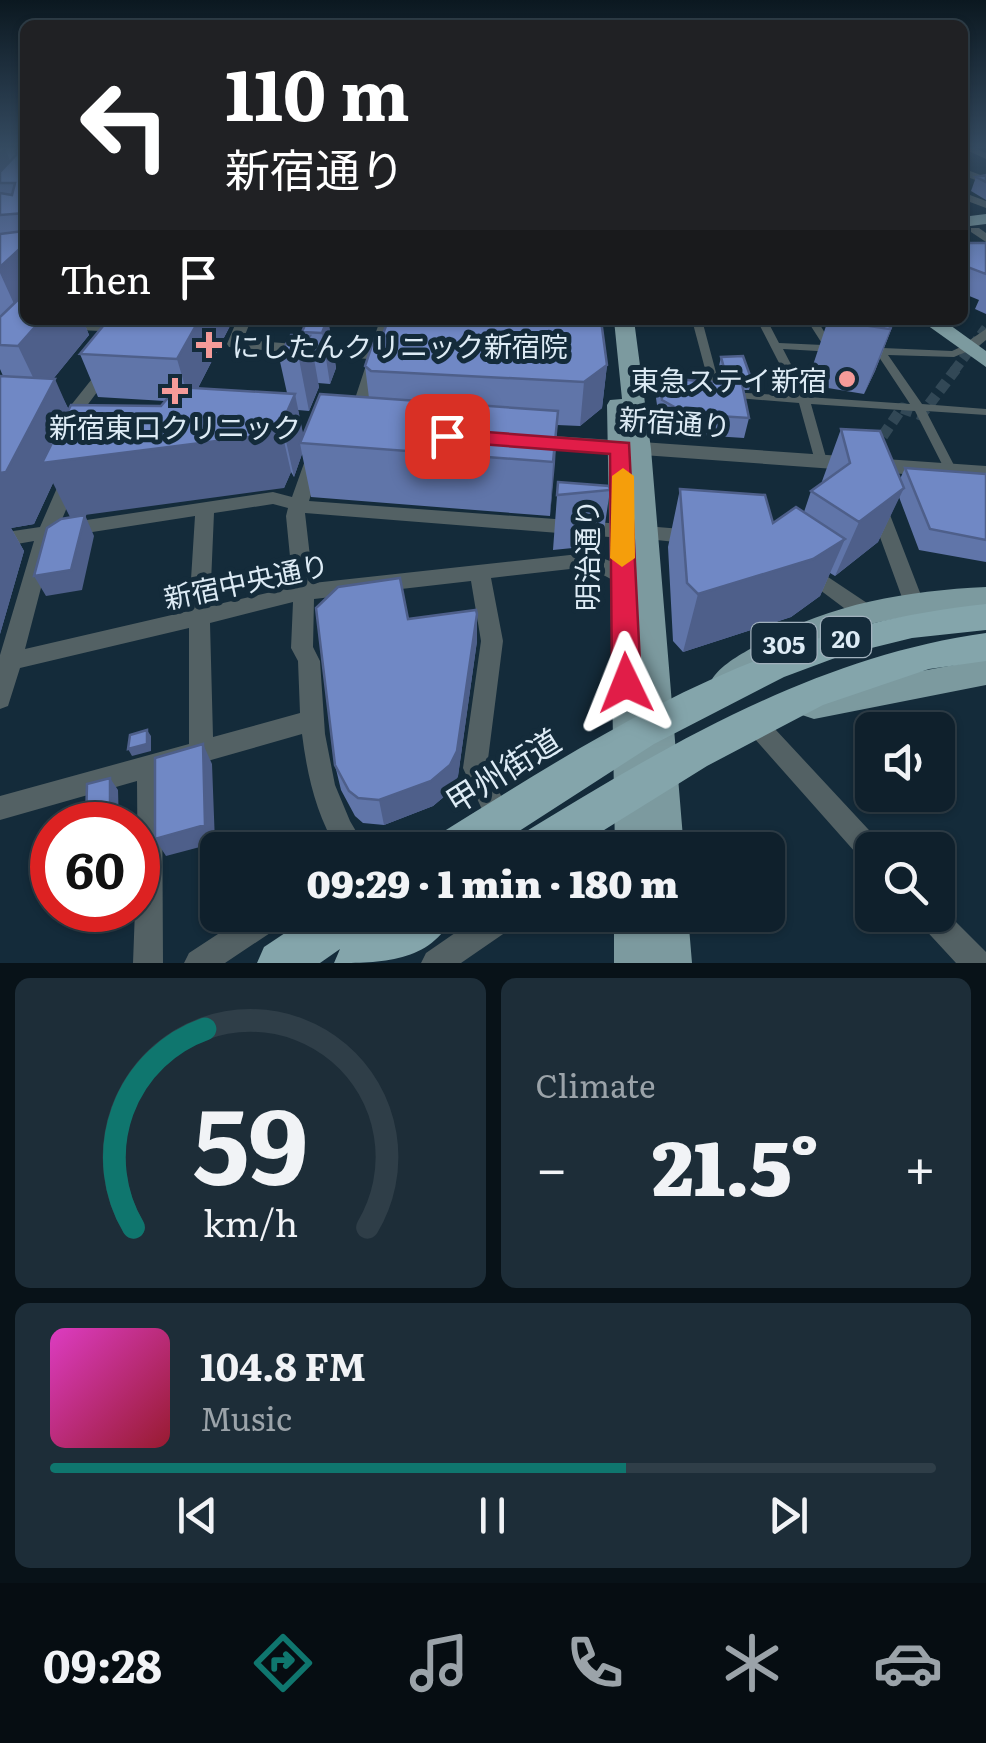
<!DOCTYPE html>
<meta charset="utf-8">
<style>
body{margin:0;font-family:Literata,"Noto Sans JP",serif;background:#1d2d38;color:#f1f3f6;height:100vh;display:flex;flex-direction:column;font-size:38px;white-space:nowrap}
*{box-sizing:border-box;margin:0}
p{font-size:32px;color:#9ba3a9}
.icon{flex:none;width:55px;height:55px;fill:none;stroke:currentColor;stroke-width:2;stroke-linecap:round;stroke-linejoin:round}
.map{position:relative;height:963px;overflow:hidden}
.side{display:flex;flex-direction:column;gap:15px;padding:15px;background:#081218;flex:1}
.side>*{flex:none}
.guide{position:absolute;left:20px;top:20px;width:948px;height:305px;border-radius:15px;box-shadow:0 2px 8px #0004,0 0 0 2px #2f3e48;background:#202124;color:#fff;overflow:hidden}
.fabs{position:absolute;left:855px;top:712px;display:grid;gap:20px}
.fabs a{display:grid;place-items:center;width:100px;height:100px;border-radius:15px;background:#0f202c;box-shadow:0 2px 8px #0004,0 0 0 2px #2f3e48;font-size:50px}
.speed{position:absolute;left:30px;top:802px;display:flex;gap:20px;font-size:50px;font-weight:700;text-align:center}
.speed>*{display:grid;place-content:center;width:130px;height:130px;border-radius:50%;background:#0f202c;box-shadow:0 2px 8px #0004,0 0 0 2px #2f3e48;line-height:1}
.speed .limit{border:15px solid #d22;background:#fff;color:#111}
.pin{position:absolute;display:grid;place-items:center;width:85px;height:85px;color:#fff;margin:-42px;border-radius:20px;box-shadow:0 5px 15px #0006}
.me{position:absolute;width:110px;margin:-55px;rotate:358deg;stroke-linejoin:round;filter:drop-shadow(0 0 8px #0008)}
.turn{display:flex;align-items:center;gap:35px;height:210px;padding:0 40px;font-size:45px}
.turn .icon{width:130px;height:130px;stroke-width:2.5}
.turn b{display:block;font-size:70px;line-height:85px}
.then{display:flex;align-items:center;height:95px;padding:0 40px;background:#0003;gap:20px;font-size:38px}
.big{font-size:75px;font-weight:800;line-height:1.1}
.side .tile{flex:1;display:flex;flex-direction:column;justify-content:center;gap:15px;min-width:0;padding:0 35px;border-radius:15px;background:#1d2d38}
.side .dial{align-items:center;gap:0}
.dial svg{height:260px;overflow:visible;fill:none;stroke:#2f3e48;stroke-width:7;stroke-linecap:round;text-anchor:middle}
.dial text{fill:#f1f3f6;stroke:none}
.song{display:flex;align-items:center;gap:30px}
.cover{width:120px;height:120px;border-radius:15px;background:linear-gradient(135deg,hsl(310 70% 55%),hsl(350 70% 35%))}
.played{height:10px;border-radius:5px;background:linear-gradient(90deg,#0f766e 65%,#2f3e48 65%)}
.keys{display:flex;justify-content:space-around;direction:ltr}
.heat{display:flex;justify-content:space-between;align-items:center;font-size:55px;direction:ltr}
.side .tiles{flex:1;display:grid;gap:15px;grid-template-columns:1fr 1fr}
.tile:last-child{grid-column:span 2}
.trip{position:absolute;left:200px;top:832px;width:585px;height:100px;border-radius:15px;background:#0f202c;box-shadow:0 2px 8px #0004,0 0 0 2px #2f3e48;font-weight:800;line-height:100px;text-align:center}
.menu{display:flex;height:160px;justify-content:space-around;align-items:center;background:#060d12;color:#9ba3a9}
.menu .icon{width:70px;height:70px}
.menu .on{color:#0f766e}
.menu b{font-size:45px;color:#f1f3f6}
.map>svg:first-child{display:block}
</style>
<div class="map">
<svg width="986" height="963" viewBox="0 0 986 963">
<rect width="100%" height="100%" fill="#142b3a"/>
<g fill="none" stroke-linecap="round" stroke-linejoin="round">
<!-- pedestrian-tunnel-far1 -->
<path stroke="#324856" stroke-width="10" stroke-dasharray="10 5" stroke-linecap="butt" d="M954 371 986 328"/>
<!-- pedestrian-tunnel -->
<path stroke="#324856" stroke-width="11" stroke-dasharray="11 6" stroke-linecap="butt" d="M873 450 902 408 921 415 956 369"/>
<!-- pedestrian -->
<path fill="#536164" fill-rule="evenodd" d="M692 320H702L722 395 721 397H713L712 395Z
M757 320H767L779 343 823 345 807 320H817L833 346 839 349 834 352 783 349 808 397 910 404 877 354 865 353 864 351 865 349 873 348 854 320H864L883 348 952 351 965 345H973V349L954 357 888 355 922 404 986 409V415L926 411 957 471 955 474H947L915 411 811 404 827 461 821 465 815 461 799 403 725 397 724 395 729 392 796 396Z
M632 387 674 389 679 392 674 395 628 392 627 390 628 388Z"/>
<!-- minor -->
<path fill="#536164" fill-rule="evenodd" d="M962 148H975L986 153V159Z
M962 168 986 177V184L962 175Z
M962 192 986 201V208L962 199Z
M971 228H979L986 233V242L971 232Z
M237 320H251L243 340 370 350 380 320H394L362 423 356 425 348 420 368 359 229 347 227 344Z
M63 322 122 324 129 328 122 332 58 329 56 326Z
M986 329V340L974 350H964V344Z
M108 364 115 368 80 415H68L66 412 68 409 103 365Z
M316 447 324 452 309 501 622 524 629 526 631 531 629 536 622 538 305 513 313 583 579 554C599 556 619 561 632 577L629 582 622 585 594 570 579 568 491 578 503 641 487 767 513 820 509 829 500 833 491 829 463 768 481 641 471 581 314 599 313 647 320 661 325 734 335 785 350 821 367 850H338C316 815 307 774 302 734L162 774 163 963H133L135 910H138L137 781 0 820V796L189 744V628L20 668 8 706 0 709V655L34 541 0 547V533L40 527 60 481 69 475 78 481 60 524 273 492 292 497 308 452ZM273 504 288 508 286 516 293 587 210 606 214 513ZM195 516 189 611 25 649 54 538ZM293 602 291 648 298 661 300 713 213 737 210 623Z
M878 501 887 507 924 603 921 609 914 611 907 609 904 603 869 507Z
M645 526 694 530 701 532 703 537 701 542 694 544 638 538 636 533 638 528Z
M807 563 870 605 873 611 870 617 863 619 856 617 800 575 797 570 800 565Z
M754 712 762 715 881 843 884 850H872V865L863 861 746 729 742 722 746 715Z
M938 904 986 952V963H956L921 925 917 915H938Z
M247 915H286L282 925 225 963H184L189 953Z
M481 915H520L516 925 461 963H421L426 953Z"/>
<!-- tertiary -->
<path fill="#536164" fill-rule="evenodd" d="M526 434 986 466V480L518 446 515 441Z"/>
<!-- primary -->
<path fill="#7c9a9f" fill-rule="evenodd" d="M986 214V224L962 227V217Z
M614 320H634L651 449 684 850H615L607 405 610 400 622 399Z
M920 320H943L986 351V367Z
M986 587V609C921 613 857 620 798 651 773 665 752 687 726 697L715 693 710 683C717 668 736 657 750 649 823 605 902 591 986 587Z
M986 659V685L814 719 802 715 798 705 802 695 814 691Z
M614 915H688L692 963H614Z"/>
<!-- trunk -->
<path fill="#84a5ab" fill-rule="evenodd" d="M986 604V630L912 638 843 655 784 677 654 744 490 850H432L438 835C621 721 766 627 986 604Z
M986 633V661L929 669 823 705 707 766 572 850H514L520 835C666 746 814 657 986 633Z
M312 915H373L367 930 391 915H453C432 963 379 963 334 963L340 949 320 963H257L264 947Z"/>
</g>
<!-- wall -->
<path fill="#6075a9" d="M0 148H25V213L0 215Z
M986 175V200L971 191 976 177Z
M25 213V320H83L89 335 53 379 69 410 161 406 165 401 98 397 80 354 108 320H230L231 324 198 388 287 393 279 357 302 336V332L328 320 336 368 330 384 318 383 319 387 309 411 298 410 303 435 369 398 365 366 607 365 602 408 580 426 557 425 550 516 311 497 302 454 294 477 291 472 284 488 53 483 34 524 11 528 24 551 0 634V376H3L0 369V215Z
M962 243H986V314L975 309 979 300 962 293Z
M828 320H895L875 371 864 394 828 388 813 365Z
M721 357 752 381 749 390H743L749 418 744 438 683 434 659 419 656 398 659 378 723 383 719 366Z
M841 429 900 479 905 468 986 474V562L919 550 899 497 878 542 835 576 830 573 820 596 791 617 683 652 673 641 668 547 680 489 773 523 804 512 811 491 821 484Z
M558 482 610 490 602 545 553 550Z
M477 614V641L458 776 452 790 433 806 384 825 363 823 355 816 341 790 335 765 408 619Z"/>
<!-- shaded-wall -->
<path fill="#4e5f8a" d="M4 148H5L16 176 0 183V152Z
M25 244V311L20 317 0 273V267Z
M41 320H83L89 335 41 394 18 346Z
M199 320H230L231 324 190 403 177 359Z
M327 320H328L336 368 330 384 322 333Z
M894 320H895L875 371 864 394Z
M310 336 319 387 309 411 299 359Z
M607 365 602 408 580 426 584 382Z
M55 379 77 429 279 419 291 472 284 488 70 517 53 483 34 524 11 528 24 551 0 634V473Z
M295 394 305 443H300L302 454 294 477 282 423Z
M558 411 555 464 550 516 553 462Z
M904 488 878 542 835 576 859 522Z
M85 515 94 536 82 590 46 596 34 576Z
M845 539 820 596 791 617 683 652 698 594Z
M477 614V641L458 776 452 790 433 806 384 825 379 800Z
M147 730 151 736V751L132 756 128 749Z
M203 744 212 764 215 843 166 856 155 839Z
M110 778 118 790 119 825H97Z"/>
<!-- building -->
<path fill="#7088c5" stroke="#4e5f8a" stroke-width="2.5" d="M16 148H25V213L0 215V193L12 195 15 183H0V172L16 155Z
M986 175V182L976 177Z
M24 231 25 244 0 267V234Z
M962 243H986V274L962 265Z
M25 293V320H41L18 346 0 345V317Z
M108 320H199L177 359 80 354Z
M307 320H327L322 333 302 332Z
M388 320H601L607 365 584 382 371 371 365 366 374 339 381 340Z
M848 320H894L889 329 850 323Z
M291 335 310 336 299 359 279 357Z
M743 356 752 381 727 379 721 357Z
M0 376 55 379 6 472 0 473Z
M659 378 742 384 749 418 687 414 662 400Z
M177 387 295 394 282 423 279 419 271 434 42 463 71 405 161 406Z
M320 394 558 411 553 462 300 443Z
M841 429 880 431 904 488 859 522 811 491 850 463Z
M905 468 986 474V540L930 529Z
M558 482 609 486 610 490 557 495Z
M680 489 765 495 773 523 796 507 845 539 813 559 698 594 687 583Z
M85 515 71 570 34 576 47 528 61 519Z
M400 578 408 619 476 610 477 614 457 751 450 765 431 781 379 800 358 798 349 791 335 765 316 608 338 587Z
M147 730V744L128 749 130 735Z
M203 744 205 825 155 839V758Z
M110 778V821L97 825H86L87 784Z"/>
<!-- sky -->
<linearGradient id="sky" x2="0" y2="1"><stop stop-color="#0b1820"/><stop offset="0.52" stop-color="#344a60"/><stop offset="1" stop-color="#344a60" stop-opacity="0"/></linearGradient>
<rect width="986" height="283" fill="url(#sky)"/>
<!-- route -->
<path fill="#e11d48" stroke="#92132f" stroke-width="2.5" d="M447 429 629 443 641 683 637 692 626 696 616 692 612 683 610 454 440 441 437 436Z"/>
<!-- slow -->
<path fill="#f59e0b" d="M623 468 634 476 635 558 622 567 610 558 612 476Z"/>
<!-- markers -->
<g fill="#f59b99" stroke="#142b3a" stroke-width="4">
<path d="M204 330h10v10h10v10h-10v10h-10v-10h-10v-10h10z"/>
<circle cx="847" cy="379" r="10"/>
<path d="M170 376h10v10h10v10h-10v10h-10v-10h-10v-10h10z"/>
</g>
<g text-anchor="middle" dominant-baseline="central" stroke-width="10" stroke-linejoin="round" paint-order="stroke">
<!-- shield labels -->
<g fill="#142b3a" stroke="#a1b1bd" stroke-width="2.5">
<rect x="821" y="617" width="50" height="40" rx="8"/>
<rect x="751.5" y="623" width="65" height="40" rx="8"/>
</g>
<g font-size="25" font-weight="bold" fill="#ddebf5">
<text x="846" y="637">20</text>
<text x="784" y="643">305</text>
</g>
<!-- poi labels -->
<g font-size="28" fill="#ddebf5" stroke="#142b3a" text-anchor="start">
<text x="232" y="345">にしたんクリニック新宿院</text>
<text x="827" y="379" text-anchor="end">東急ステイ新宿</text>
<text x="175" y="426" text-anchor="middle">新宿東口クリニック</text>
</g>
<!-- street labels -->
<g font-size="28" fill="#ddebf5" stroke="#142b3a">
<text transform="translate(675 421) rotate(4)">新宿通り</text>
<text transform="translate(586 555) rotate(-90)">明治通り</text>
<text transform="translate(246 580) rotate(-12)">新宿中央通り</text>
</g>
<!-- near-street labels -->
<g font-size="32" fill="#ddebf5" stroke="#142b3a">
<text transform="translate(502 769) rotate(-32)">甲州街道</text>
</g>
</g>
</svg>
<div class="fabs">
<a><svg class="icon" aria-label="sound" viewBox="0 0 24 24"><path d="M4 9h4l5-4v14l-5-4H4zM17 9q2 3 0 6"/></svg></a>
<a><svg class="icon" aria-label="search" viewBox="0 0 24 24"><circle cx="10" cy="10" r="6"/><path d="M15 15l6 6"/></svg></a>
</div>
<div class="speed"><div class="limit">60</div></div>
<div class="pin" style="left:447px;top:436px;background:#d93025"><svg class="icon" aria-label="arrive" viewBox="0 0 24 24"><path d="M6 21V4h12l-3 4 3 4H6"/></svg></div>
<svg class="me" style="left:626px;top:683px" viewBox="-20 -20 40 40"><path d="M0-17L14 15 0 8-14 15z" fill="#e11d48" stroke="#fff" stroke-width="4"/></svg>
<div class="trip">09:29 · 1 min · 180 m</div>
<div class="guide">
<div class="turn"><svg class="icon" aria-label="left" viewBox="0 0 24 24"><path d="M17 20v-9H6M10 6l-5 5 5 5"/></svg><div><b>110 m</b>新宿通り</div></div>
<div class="then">Then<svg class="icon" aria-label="arrive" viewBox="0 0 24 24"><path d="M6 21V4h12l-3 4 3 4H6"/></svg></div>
</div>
</div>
<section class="side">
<div class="tiles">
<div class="tile dial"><svg viewBox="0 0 100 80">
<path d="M14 69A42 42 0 1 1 86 69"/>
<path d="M14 69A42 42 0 0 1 36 8" stroke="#0f766e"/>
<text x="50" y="56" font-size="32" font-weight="700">59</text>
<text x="50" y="72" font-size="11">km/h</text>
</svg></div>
<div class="tile"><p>Climate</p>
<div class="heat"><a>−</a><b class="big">21.5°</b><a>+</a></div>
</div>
<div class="tile">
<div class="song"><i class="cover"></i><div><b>104.8 FM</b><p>Music</p></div></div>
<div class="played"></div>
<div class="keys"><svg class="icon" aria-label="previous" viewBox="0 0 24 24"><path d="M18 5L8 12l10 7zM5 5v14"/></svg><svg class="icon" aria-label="pause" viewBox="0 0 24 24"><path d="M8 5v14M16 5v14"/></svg><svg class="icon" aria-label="next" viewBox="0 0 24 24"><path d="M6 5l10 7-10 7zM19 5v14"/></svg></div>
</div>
</div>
</section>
<nav class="menu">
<b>09:28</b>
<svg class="icon on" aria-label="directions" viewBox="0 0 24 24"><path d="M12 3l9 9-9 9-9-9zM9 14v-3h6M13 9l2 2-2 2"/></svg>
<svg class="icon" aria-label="music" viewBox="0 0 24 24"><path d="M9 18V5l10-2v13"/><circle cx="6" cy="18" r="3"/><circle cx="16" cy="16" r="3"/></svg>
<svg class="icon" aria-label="phone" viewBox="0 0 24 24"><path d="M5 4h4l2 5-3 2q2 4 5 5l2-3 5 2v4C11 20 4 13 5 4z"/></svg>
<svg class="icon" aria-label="climate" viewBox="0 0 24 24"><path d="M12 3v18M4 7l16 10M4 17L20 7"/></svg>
<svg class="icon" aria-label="car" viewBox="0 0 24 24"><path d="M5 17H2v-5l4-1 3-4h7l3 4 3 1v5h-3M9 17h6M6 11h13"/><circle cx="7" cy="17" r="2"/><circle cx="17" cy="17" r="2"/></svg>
</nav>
